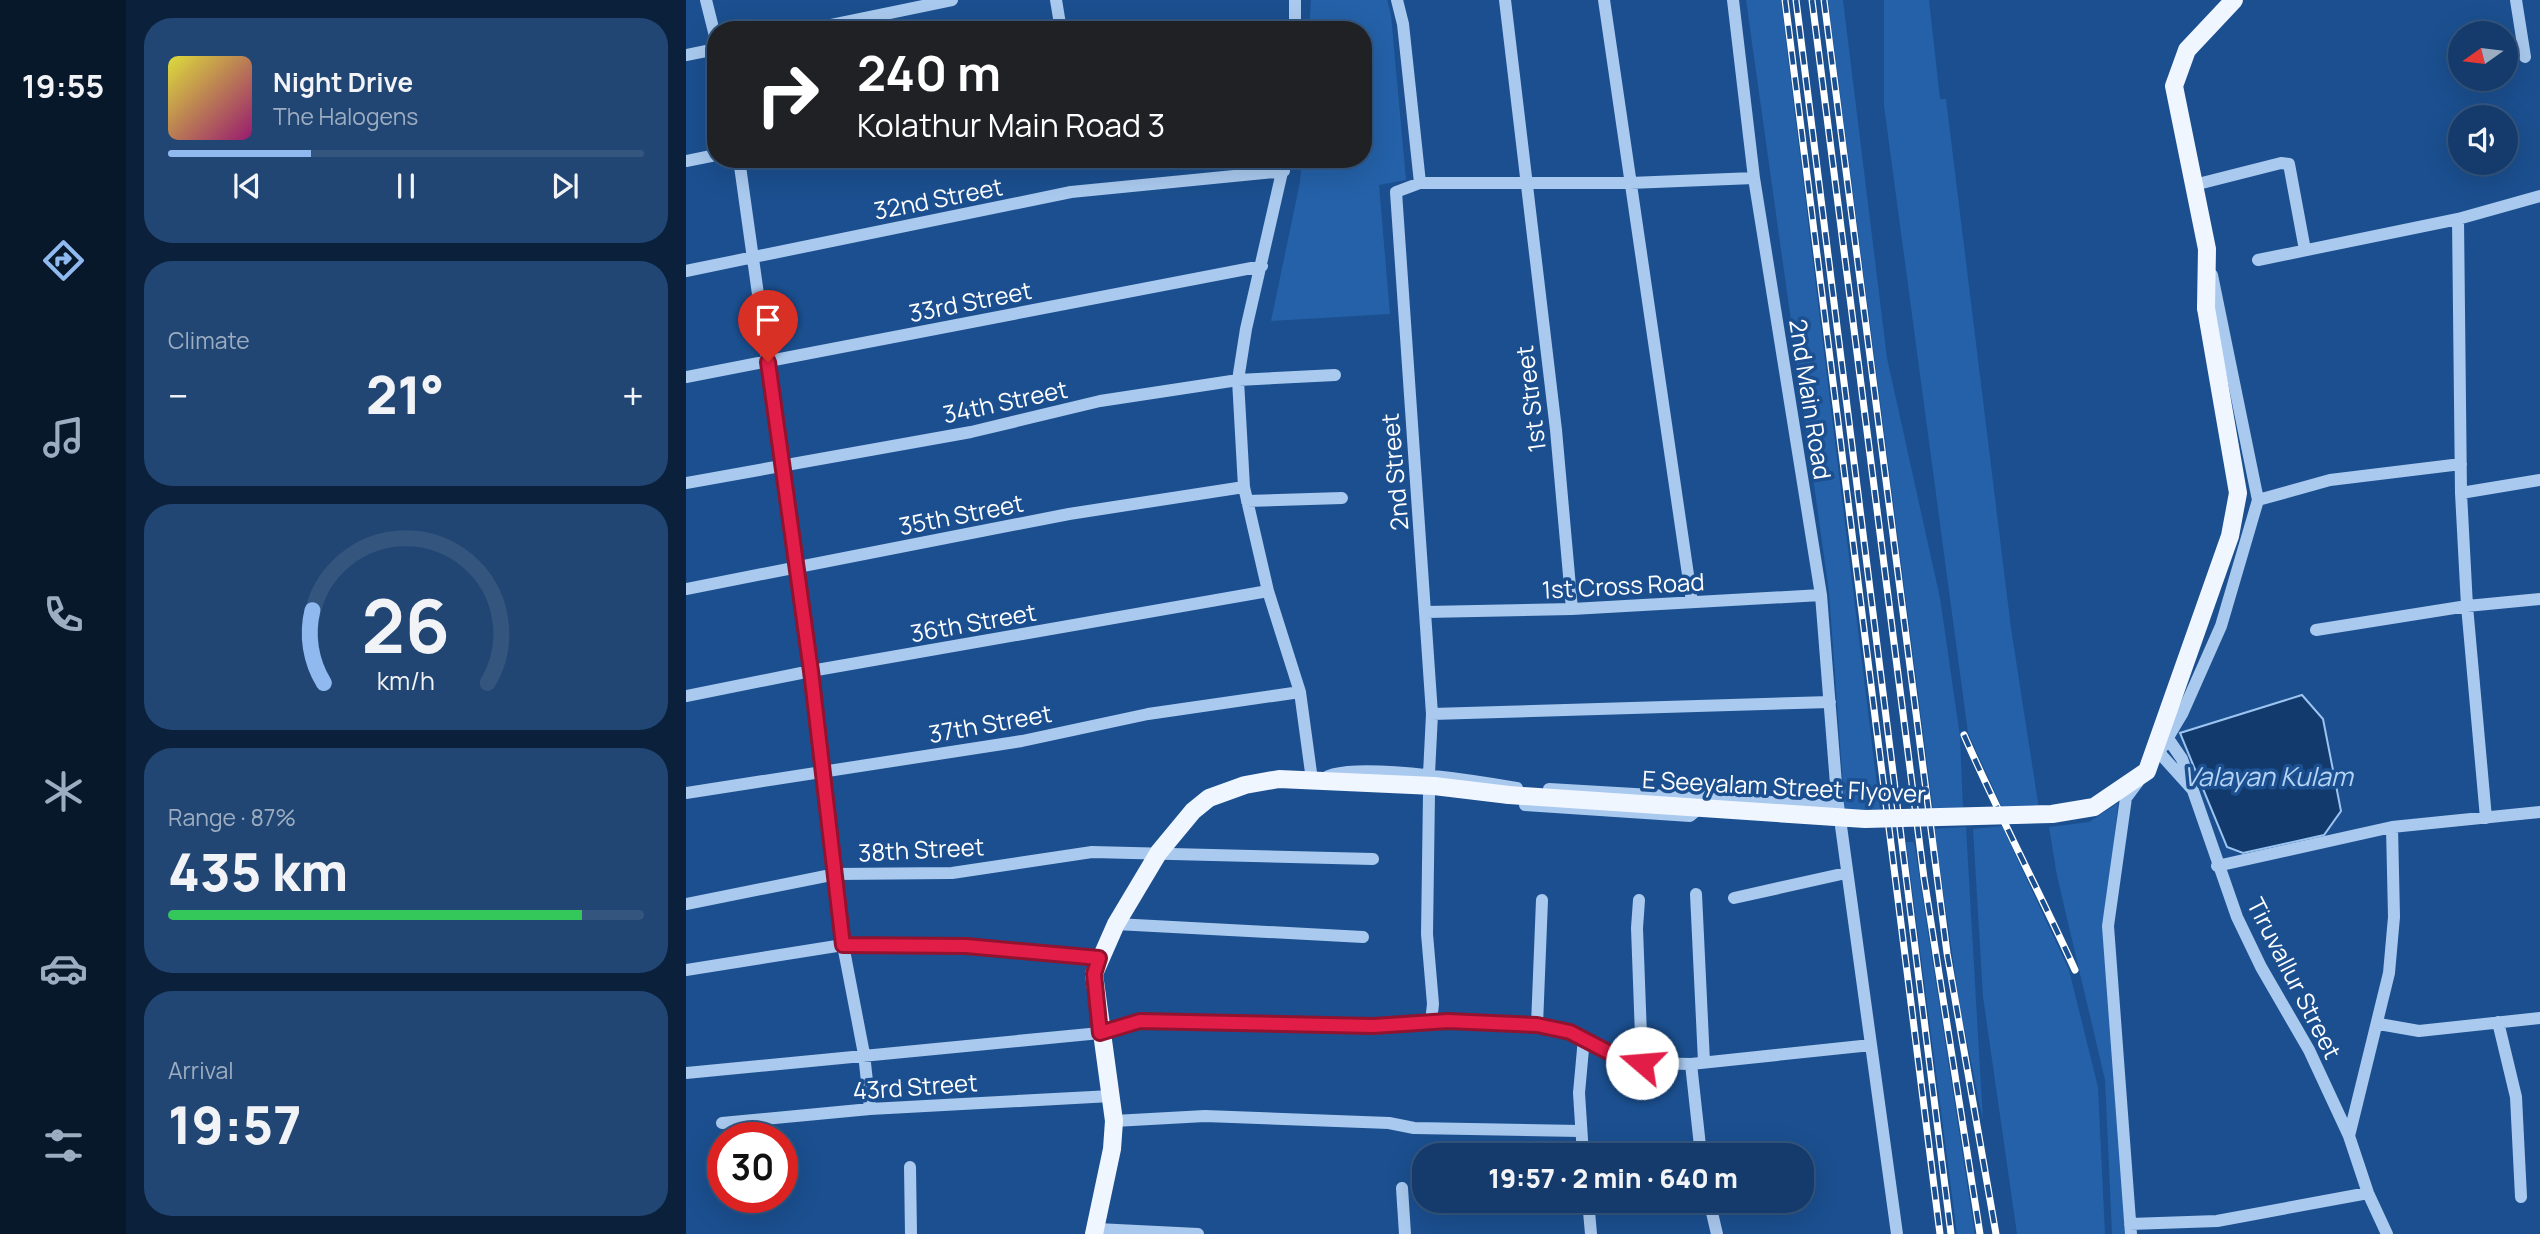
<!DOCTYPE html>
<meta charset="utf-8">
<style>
body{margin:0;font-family:Manrope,sans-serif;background:#214673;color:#f1f3f6;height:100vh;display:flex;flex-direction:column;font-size:26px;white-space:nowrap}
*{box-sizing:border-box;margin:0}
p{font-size:23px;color:#9dadc1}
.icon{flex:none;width:38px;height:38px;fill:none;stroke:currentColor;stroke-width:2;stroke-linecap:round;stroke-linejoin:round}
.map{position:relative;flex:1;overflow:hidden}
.panel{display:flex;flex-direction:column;gap:18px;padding:18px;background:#0b203b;width:560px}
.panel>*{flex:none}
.guide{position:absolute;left:21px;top:21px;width:665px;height:147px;border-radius:28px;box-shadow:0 7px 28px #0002,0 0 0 2px #33557e;background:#202124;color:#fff;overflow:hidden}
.needle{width:46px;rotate:256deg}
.controls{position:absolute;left:1762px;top:21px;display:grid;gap:14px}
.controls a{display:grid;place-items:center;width:70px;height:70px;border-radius:50%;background:#143b6b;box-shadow:0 7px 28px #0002,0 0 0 2px #33557e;font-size:35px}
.speed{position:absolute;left:21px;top:1122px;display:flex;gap:14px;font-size:35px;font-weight:700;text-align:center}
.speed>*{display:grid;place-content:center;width:91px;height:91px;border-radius:50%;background:#143b6b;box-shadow:0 7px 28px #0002,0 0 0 2px #33557e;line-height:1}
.speed .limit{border:10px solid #d22;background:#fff;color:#111}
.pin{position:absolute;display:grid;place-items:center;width:60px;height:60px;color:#fff;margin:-72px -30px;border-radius:50% 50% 50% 0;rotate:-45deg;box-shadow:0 0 7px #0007}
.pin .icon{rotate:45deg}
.me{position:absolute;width:77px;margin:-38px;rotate:288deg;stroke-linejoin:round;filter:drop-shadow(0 0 5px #0008)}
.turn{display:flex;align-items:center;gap:24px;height:147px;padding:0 35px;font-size:32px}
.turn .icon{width:91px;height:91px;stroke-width:2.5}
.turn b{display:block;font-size:49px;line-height:60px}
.big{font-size:52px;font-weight:800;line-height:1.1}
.panel .tile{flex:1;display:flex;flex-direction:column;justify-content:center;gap:10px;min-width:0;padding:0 24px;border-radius:28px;background:#214673}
.panel .dial{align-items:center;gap:0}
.dial svg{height:182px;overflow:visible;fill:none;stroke:#33557e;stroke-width:7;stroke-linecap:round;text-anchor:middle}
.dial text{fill:#f1f3f6;stroke:none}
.song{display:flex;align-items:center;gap:21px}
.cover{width:84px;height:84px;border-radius:10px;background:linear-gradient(135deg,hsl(60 70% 55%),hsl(320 70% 35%))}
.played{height:7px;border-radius:4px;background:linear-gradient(90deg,#90b9f0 30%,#33557e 30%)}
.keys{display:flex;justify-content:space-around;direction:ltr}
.heat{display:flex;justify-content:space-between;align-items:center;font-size:38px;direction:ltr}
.charge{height:10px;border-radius:5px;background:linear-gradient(90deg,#34c759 87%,#33557e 0)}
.trip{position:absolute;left:726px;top:1143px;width:402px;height:70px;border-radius:28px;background:#143b6b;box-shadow:0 7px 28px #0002,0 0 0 2px #33557e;font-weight:800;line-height:70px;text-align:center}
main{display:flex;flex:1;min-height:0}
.menu{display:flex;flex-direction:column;width:126px;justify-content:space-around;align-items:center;background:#08182b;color:#9dadc1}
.menu .icon{width:49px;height:49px}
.menu .selected{color:#90b9f0}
.menu b{font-size:32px;color:#f1f3f6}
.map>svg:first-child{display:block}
</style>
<main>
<nav class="menu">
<b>19:55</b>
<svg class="icon selected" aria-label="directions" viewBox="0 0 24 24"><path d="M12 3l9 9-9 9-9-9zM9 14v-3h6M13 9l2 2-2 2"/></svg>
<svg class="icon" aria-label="music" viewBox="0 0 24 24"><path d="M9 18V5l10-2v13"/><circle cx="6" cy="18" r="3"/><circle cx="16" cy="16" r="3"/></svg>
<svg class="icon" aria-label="phone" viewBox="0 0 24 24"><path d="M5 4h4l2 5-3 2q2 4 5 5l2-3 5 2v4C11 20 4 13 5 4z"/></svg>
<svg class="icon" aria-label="climate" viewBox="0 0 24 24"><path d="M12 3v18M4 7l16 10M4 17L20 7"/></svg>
<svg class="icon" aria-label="car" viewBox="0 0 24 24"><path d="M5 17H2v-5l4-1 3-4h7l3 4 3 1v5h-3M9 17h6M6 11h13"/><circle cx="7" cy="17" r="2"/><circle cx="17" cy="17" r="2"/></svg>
<svg class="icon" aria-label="filters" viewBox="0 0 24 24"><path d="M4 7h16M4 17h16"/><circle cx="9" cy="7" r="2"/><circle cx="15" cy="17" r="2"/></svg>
</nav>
<section class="panel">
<div class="tile">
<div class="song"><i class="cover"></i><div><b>Night Drive</b><p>The Halogens</p></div></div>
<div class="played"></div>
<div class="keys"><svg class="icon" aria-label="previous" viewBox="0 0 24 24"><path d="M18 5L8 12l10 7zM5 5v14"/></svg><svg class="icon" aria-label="pause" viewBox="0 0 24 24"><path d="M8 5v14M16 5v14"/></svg><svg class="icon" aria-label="next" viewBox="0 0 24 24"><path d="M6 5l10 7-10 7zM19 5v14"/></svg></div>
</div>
<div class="tile"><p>Climate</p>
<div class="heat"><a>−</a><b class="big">21°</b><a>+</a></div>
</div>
<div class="tile dial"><svg viewBox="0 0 100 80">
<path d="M14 69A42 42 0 1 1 86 69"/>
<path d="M14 69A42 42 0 0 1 9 37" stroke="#90b9f0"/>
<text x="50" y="56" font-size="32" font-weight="700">26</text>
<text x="50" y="72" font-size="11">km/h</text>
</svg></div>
<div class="tile"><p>Range · 87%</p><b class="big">435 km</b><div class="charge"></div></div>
<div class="tile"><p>Arrival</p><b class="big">19:57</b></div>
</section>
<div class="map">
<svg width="1854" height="1234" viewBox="0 0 1854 1234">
<rect width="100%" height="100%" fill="#1b4f8f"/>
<!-- green -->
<path fill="#2461a8" d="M625 0H701L705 15 720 180 693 185 704 314 585 321 614 182 616 159H677V30H623Z
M1060 0H1095L1194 810 1159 813 1143 592Z
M1142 0H1157L1201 358 1254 598 1274 736 1277 808 1247 809Z
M1198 0H1243L1254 99H1260L1325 628 1353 809 1317 810 1282 733 1198 106Z
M1432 803 1420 926 1441 1234H1426L1419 1080 1371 876 1363 827 1403 822Z
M1316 826 1383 970 1412 1087 1419 1234H1331L1297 997 1287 829Z
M1280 827 1297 1121 1274 1007 1248 829Z
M1220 842H1228L1289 1234H1271Z"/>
<!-- water -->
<path fill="#123a6d" stroke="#9cc4f0" stroke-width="2" d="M1616 695 1637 719 1655 811 1638 835 1557 853 1541 847 1494 733Z"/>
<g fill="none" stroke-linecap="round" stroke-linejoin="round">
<!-- minor -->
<path stroke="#a9c9ee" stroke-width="12" d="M20 0 30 40
M370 0 375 30
M609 0V30
M711 0 717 24 734 183
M819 0 870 430 886 609
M918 0 1006 602
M1047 0 1068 178 1135 595 1151 797 1211 1234
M1830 0 1839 57
M121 30 266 0
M0 55 30 49
M53 159 125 671 157 945 178 1054 184 1109
M599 159 560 329 552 380 558 487 582 591 614 692 626 780
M0 161 30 155
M1508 185 1595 163 1603 164 1619 250
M1772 219 1775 493 1781 606 1800 818
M1572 260 1772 219 1854 196
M0 271 385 192 598 171
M0 377 576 266
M0 483 285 432 414 401 552 380 649 375
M1775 493 1854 480
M1572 500 1644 480 1775 464
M561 501 656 498
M0 589 383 514 558 487
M740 612 886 609 1135 595
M1630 630 1781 606 1854 599
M0 696 125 671 582 591
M746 714 1144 702
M1483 740 1496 759 1551 917 1575 967 1623 1050 1663 1136 1682 1193 1701 1234
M1469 748 1506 789
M1471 756 1496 714 1535 626 1572 500 1526 275
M743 774 746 714 710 192 734 183H944L1068 178
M636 781C646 757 801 783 831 788
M863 789 1152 806
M0 793 336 741 462 714 614 692
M743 794 741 934 747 1004 745 1022
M839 805 1004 816 1010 811 1017 796
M1531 866 1706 827 1854 812
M1010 894 1018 1062
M1048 898 1160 873
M953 900 951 928 956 1063
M0 904 150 874 266 873 406 852 687 859
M430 924 677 937
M0 970 157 945 280 946 413 958
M1812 1022 1830 1097 1835 1197
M1693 1024 1733 1031 1854 1018
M851 1025 856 900
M1005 1064 1015 1155
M0 1073 414 1033 454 1021 687 1026 762 1021 851 1025 884 1033 926 1054 956 1063 1005 1064 1185 1045
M428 1121 519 1116 703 1123 728 1128 894 1131
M36 1123 184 1109 425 1096
M1663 1136 1703 973 1708 917 1706 827
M897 1155 893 1093 898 1038
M224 1167 225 1234
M716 1188 719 1234
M902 1200 905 1234
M1023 1200 1031 1234
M1444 1224 1531 1221 1682 1193
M411 1229 512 1234
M1445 1234 1422 926 1440 798 1452 782"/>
<!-- major -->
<path stroke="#f0f6ff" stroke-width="18" d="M1520 308 1521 249 1488 86 1501 50 1548 0
M408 1234 426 1149 428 1121 408 974 430 924 473 852 507 811 523 798 559 785 593 779 748 786 823 795"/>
<defs>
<path id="rail" d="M1099 0 1254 1234
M1110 0 1265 1234
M1126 0 1238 878 1294 1234
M1138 0 1261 953 1310 1234
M1278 735C1313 815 1353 891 1389 970"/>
</defs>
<!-- rail casing -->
<use href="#rail" stroke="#fff" stroke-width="7"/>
<!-- rail -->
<use href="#rail" stroke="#1b4f8f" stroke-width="4.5" stroke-dasharray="13" stroke-linecap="butt"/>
<!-- major-bridge -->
<path stroke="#f0f6ff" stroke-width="18" d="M823 795 1179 819 1366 814 1408 807 1461 771 1544 536 1552 493 1520 308"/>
</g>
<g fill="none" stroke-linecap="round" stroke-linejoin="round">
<defs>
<path id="route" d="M82 362 125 671 157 945 280 946 413 958 408 974 414 1033 454 1021 687 1026 762 1021 851 1025 884 1032 926 1054 956 1063"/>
</defs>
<!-- route casing -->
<use href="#route" stroke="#92132f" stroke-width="18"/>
<!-- route -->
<use href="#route" stroke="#e11d48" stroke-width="12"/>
</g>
<g text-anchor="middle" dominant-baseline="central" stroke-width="7" stroke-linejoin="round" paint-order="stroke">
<!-- street labels -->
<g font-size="24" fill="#fff" stroke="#1b4f8f">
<text transform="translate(252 198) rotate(-11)">32nd Street</text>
<text transform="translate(284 301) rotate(-11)">33rd Street</text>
<text transform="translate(844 399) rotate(-97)">1st Street</text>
<text transform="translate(1125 399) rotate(81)">2nd Main Road</text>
<text transform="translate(319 401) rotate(-12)">34th Street</text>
<text transform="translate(708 472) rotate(-95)">2nd Street</text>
<text transform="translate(275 514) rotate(-11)">35th Street</text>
<text transform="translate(937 585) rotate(-3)">1st Cross Road</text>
<text transform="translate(287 622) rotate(-10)">36th Street</text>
<text transform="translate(304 723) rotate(-10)">37th Street</text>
<text transform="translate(1098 786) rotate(3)">E Seeyalam Street Flyover</text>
<text transform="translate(235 849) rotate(-3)">38th Street</text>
<text transform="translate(1609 978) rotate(63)">Tiruvallur Street</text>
<text transform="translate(229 1086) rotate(-4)">43rd Street</text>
</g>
<!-- water labels -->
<g font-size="26" font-style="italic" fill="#b5d3f5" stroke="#1b4f8f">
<text x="1582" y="776">Valayan Kulam</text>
</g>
</g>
</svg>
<div class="controls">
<a><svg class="needle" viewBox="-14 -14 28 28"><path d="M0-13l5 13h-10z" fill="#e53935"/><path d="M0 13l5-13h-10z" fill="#9dadc1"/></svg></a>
<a><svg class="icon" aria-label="sound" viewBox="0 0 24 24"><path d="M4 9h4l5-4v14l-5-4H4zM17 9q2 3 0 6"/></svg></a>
</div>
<div class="speed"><div class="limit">30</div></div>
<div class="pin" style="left:82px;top:362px;background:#d93025"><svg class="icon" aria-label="arrive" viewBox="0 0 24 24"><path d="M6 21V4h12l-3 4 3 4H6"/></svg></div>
<svg class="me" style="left:956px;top:1063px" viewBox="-20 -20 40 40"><circle r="19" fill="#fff"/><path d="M0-13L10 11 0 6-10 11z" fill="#e11d48"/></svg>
<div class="trip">19:57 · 2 min · 640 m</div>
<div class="guide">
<div class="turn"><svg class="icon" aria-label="right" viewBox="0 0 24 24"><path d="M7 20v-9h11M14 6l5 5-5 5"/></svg><div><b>240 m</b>Kolathur Main Road 3</div></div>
</div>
</div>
</main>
